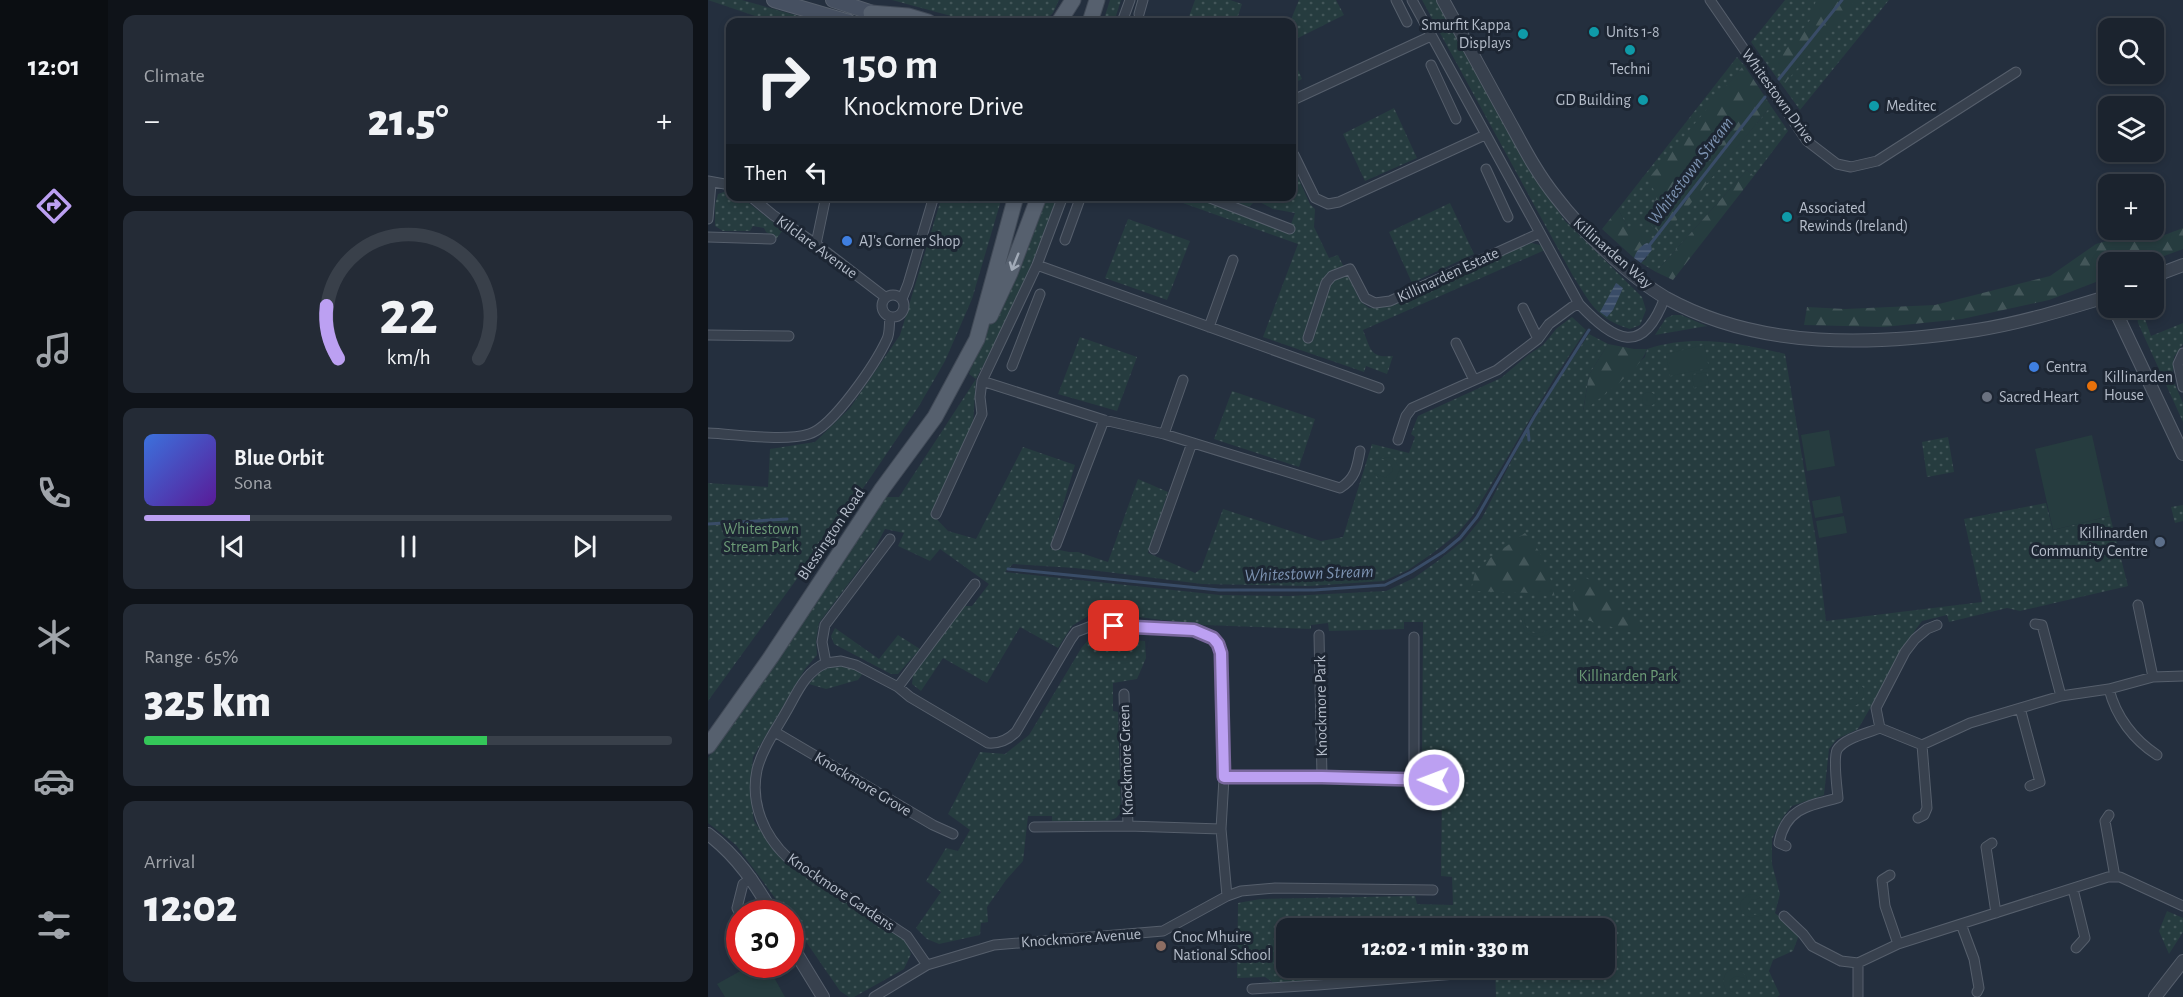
<!DOCTYPE html>
<meta charset="utf-8">
<style>
body{margin:0;font-family:"Alegreya Sans",sans-serif;background:#242b36;color:#f1f3f6;height:100vh;display:flex;flex-direction:column;font-size:22px;white-space:nowrap}
*{box-sizing:border-box;margin:0}
p{font-size:20px;color:#a0a4aa}
.icon{flex:none;width:33px;height:33px;fill:none;stroke:currentColor;stroke-width:2;stroke-linecap:round;stroke-linejoin:round}
.map{position:relative;flex:1;overflow:hidden}
.panel{display:flex;flex-direction:column;gap:15px;padding:15px;background:#0f1319;width:600px}
.panel>*{flex:none}
.guide{position:absolute;left:18px;top:18px;width:570px;height:183px;border-radius:12px;box-shadow:0 3px 9px #0003,0 0 0 2px #39404a;background:#1b232e;color:#f1f3f6;overflow:hidden}
.controls{position:absolute;left:1390px;top:18px;display:grid;gap:12px}
.controls a{display:grid;place-items:center;width:66px;height:66px;border-radius:12px;background:#1b232e;box-shadow:0 3px 9px #0003,0 0 0 2px #39404a;font-size:30px}
.speed{position:absolute;left:18px;top:900px;display:flex;gap:12px;font-size:30px;font-weight:700;text-align:center}
.speed>*{display:grid;place-content:center;width:78px;height:78px;border-radius:50%;background:#1b232e;box-shadow:0 3px 9px #0003,0 0 0 2px #39404a;line-height:1}
.speed .limit{border:9px solid #d22;background:#fff;color:#111}
.pin{position:absolute;display:grid;place-items:center;width:51px;height:51px;color:#fff;margin:-26px;border-radius:12px;box-shadow:0 3px 9px #0006}
.me{position:absolute;width:66px;margin:-33px;rotate:271deg;stroke-linejoin:round;filter:drop-shadow(0 0 4px #0008)}
.turn{display:flex;align-items:center;gap:21px;height:126px;padding:0 18px;font-size:27px}
.turn .icon{width:78px;height:78px;stroke-width:2.5}
.turn b{display:block;font-size:42px;line-height:51px}
.then{display:flex;align-items:center;height:57px;padding:0 18px;background:#0003;gap:12px;font-size:22px}
.big{font-size:45px;font-weight:800;line-height:1.1}
.panel .tile{flex:1;display:flex;flex-direction:column;justify-content:center;gap:9px;min-width:0;padding:0 21px;border-radius:12px;background:#242b36}
.panel .dial{align-items:center;gap:0}
.dial svg{height:156px;overflow:visible;fill:none;stroke:#39404a;stroke-width:7;stroke-linecap:round;text-anchor:middle}
.dial text{fill:#f1f3f6;stroke:none}
.song{display:flex;align-items:center;gap:18px}
.cover{width:72px;height:72px;border-radius:9px;background:linear-gradient(135deg,hsl(220 70% 55%),hsl(270 70% 35%))}
.played{height:6px;border-radius:3px;background:linear-gradient(90deg,#bca0f2 20%,#39404a 20%)}
.keys{display:flex;justify-content:space-around;direction:ltr}
.heat{display:flex;justify-content:space-between;align-items:center;font-size:33px;direction:ltr}
.charge{height:9px;border-radius:4px;background:linear-gradient(90deg,#34c759 65%,#39404a 0)}
.trip{position:absolute;left:568px;top:918px;width:339px;height:60px;border-radius:12px;background:#1b232e;box-shadow:0 3px 9px #0003,0 0 0 2px #39404a;font-weight:800;line-height:60px;text-align:center}
main{display:flex;flex:1;min-height:0}
.dock{display:flex;flex-direction:column;width:108px;justify-content:space-around;align-items:center;background:#0b0e12;color:#a0a4aa}
.dock .icon{width:42px;height:42px}
.dock .selected{color:#bca0f2}
.dock b{font-size:27px;color:#f1f3f6}
.map>svg:first-child{display:block}
</style>
<main>
<nav class="dock">
<b>12:01</b>
<svg class="icon selected" aria-label="directions" viewBox="0 0 24 24"><path d="M12 3l9 9-9 9-9-9zM9 14v-3h6M13 9l2 2-2 2"/></svg>
<svg class="icon" aria-label="music" viewBox="0 0 24 24"><path d="M9 18V5l10-2v13"/><circle cx="6" cy="18" r="3"/><circle cx="16" cy="16" r="3"/></svg>
<svg class="icon" aria-label="phone" viewBox="0 0 24 24"><path d="M5 4h4l2 5-3 2q2 4 5 5l2-3 5 2v4C11 20 4 13 5 4z"/></svg>
<svg class="icon" aria-label="climate" viewBox="0 0 24 24"><path d="M12 3v18M4 7l16 10M4 17L20 7"/></svg>
<svg class="icon" aria-label="car" viewBox="0 0 24 24"><path d="M5 17H2v-5l4-1 3-4h7l3 4 3 1v5h-3M9 17h6M6 11h13"/><circle cx="7" cy="17" r="2"/><circle cx="17" cy="17" r="2"/></svg>
<svg class="icon" aria-label="filters" viewBox="0 0 24 24"><path d="M4 7h16M4 17h16"/><circle cx="9" cy="7" r="2"/><circle cx="15" cy="17" r="2"/></svg>
</nav>
<section class="panel">
<div class="tile"><p>Climate</p>
<div class="heat"><a>−</a><b class="big">21.5°</b><a>+</a></div>
</div>
<div class="tile dial"><svg viewBox="0 0 100 80">
<path d="M14 69A42 42 0 1 1 86 69"/>
<path d="M14 69A42 42 0 0 1 8 42" stroke="#bca0f2"/>
<text x="50" y="56" font-size="32" font-weight="700">22</text>
<text x="50" y="72" font-size="11">km/h</text>
</svg></div>
<div class="tile">
<div class="song"><i class="cover"></i><div><b>Blue Orbit</b><p>Sona</p></div></div>
<div class="played"></div>
<div class="keys"><svg class="icon" aria-label="previous" viewBox="0 0 24 24"><path d="M18 5L8 12l10 7zM5 5v14"/></svg><svg class="icon" aria-label="pause" viewBox="0 0 24 24"><path d="M8 5v14M16 5v14"/></svg><svg class="icon" aria-label="next" viewBox="0 0 24 24"><path d="M6 5l10 7-10 7zM19 5v14"/></svg></div>
</div>
<div class="tile"><p>Range · 65%</p><b class="big">325 km</b><div class="charge"></div></div>
<div class="tile"><p>Arrival</p><b class="big">12:02</b></div>
</section>
<div class="map">
<svg width="1475" height="997" viewBox="0 0 1475 997">
<defs>
<pattern id="grass-dots" width="8" height="8" patternUnits="userSpaceOnUse" patternTransform="scale(1.5)"><rect width="8" height="8" fill="#263c3f"/><path d="M2 2h.1M6 6h.1" fill="none" stroke="#435659" stroke-width="1.8" stroke-linecap="round"/></pattern>
<pattern id="forest-firs" width="22" height="20" patternUnits="userSpaceOnUse" patternTransform="scale(1.5)"><rect width="22" height="20" fill="#263c3f"/><path d="M5 1l3.5 6h-7zM16 11l3.5 6h-7z" fill="#435659"/></pattern>
<pattern id="water-rules" width="6" height="5" patternUnits="userSpaceOnUse" patternTransform="scale(1.5)"><rect width="6" height="5" fill="#394c67"/><path d="M0 2.5h6" fill="none" stroke="#53647b"/></pattern>
</defs>
<rect width="100%" height="100%" fill="#242f3e"/>
<!-- grass -->
<path fill="url(#grass-dots)" d="M0 0H34L112 22H50L47 16Z
M184 0H351L345 13 336 22H265Z
M402 0H413L406 22H395Z
M487 0H522L534 4 528 22H479Z
M591 0H628L636 15 584 41 582 22Z
M714 0H731L823 172 857 221 934 297 938 310 932 325 922 329C889 319 883 304 865 276Z
M1077 0H1181L1092 110 1043 42Z
M584 56 594 79 584 84Z
M1029 57 1036 65 1009 98 949 196 940 221 955 236 1063 106 1080 131 1046 176 1039 170 948 272 933 263 938 259 943 245 920 228 910 209Z
M686 108 709 158 657 181 635 134Z
M584 164 602 204 607 209 606 227 621 258 630 255 652 301 661 308 683 306 816 245 824 243 835 246 837 250 655 330C663 350 662 358 685 356L679 374 658 366 656 372 555 337 590 244 458 197H487L581 230 587 213 565 209 548 200 541 207 513 197 584 196Z
M22 190V196L33 197 75 230 65 243V236L58 232 56 228 45 226 42 231H15L7 226V205L10 194Z
M234 196 294 197 264 299 237 361 211 406 158 484 0 701V483L60 487 62 449 107 442 142 408 192 335Z
M325 197H349L324 263 291 336 268 379 265 425 223 513 240 531 268 539 315 447 367 465 342 548 361 552H370L400 562 430 479 460 492 440 553 487 573 493 569 515 509 613 541 635 537 664 444 701 453 707 437 703 434 710 416 793 378 820 355 835 345 849 328 864 317 878 330 847 377 765 515 749 534 725 553 700 570 676 581 601 586 494 584 367 568 305 564 297 572 512 595 581 596 678 591 706 578 731 560 755 541 774 518 826 417 881 334 900 344 881 375 875 411 937 357 939 349C985 334 1031 343 1077 354L1109 547 1118 621 1274 602 1256 519 1338 503 1345 530 1402 516 1420 586 1312 611 1299 608 1241 622 1239 615 1214 621 1208 629 1150 729 1129 739 1121 749 1116 795 1084 806 1075 817 1064 839V864L1072 894 1067 913 1091 935 1085 951 1065 960 1061 971 1072 995 1069 997H788L787 968H897V928H579V968H756L566 983 557 977 529 978 530 903 552 899 707 896 709 904 745 905 744 877 733 876 734 785 739 782 738 771 714 770 715 622H696V629L621 631 620 623 603 625V629L496 625 406 614H383L364 626 350 648 312 627 279 683 235 658 213 691 204 684 205 675 257 606H264L281 584 232 549 222 561 190 546 196 533 177 529 167 548 111 623 108 641 109 655 97 669 45 757 42 792 46 821 66 851 99 877 197 939 203 954 196 969 146 997H141L132 991 83 920 82 914 78 913 28 845 0 823V758L178 497H191L268 379 261 374Z
M742 203 766 254 704 283 681 232Z
M420 219 482 241 459 300 397 278Z
M1428 308H1433L1443 336 1475 323V344L1466 357 1464 378 1475 403V422L1430 323Z
M965 315H973L999 326 947 335 958 318Z
M372 337 429 357 409 411 350 394Z
M524 391 607 419 591 467 506 439Z
M1240 437 1246 472 1219 477 1214 442Z
M1475 505V521L1467 523 1463 507Z
M127 628 171 659 190 635 212 649 190 674H183L126 644 123 636Z
M383 637 437 641 438 658 429 679 405 683V711L410 712 413 812 408 818 400 821H344V816H320L315 861 298 880 279 907 280 922 273 923 272 935 231 944 219 939 208 928 233 892 218 881 238 848 250 851 262 830 240 814 272 752 297 754 321 735 374 647Z
M125 666H138L155 673 150 680 118 689 101 684 112 672Z
M1459 911 1475 918V932L1461 954 1451 931Z"/>
<!-- forest -->
<path fill="url(#forest-firs)" d="M1108 0H1148L1077 83 1067 62 1103 19Z
M1036 65 1063 106 955 237 940 221 949 196 940 179Z
M1039 170 1046 176 965 280 948 272Z
M910 209 920 228 935 229 943 245 939 243 926 258 894 229Z
M1475 228V249L1440 262H1401V277L1341 300 1254 319 1176 327 1096 325 1099 307 1137 309 1227 305 1342 276 1388 244 1412 237H1451Z
M900 344 926 349H939C934 369 892 397 875 412L881 375Z
M817 533C834 550 843 575 847 598L825 593 763 591 767 572 779 560Z
M874 576 888 583 934 624 929 634 868 617C862 601 864 590 874 576Z"/>
<!-- garden -->
<path fill="#263c3f" d="M996 345 1001 368 962 376 958 354Z
M998 372 1001 384 986 388 984 375Z
M934 399a7 7 0 1 1 14 0a7 7 0 1 1-14 0Z
M1121 430 1127 466 1099 471 1093 435Z
M1384 435 1402 516 1345 530 1327 449Z
M679 457 686 459 692 469 687 481C677 483 672 482 666 473L678 478 685 470C683 462 680 461 672 458Z
M1132 496 1135 513 1107 518 1104 501Z
M1136 516 1139 533 1111 538 1108 521Z
M813 618H816C818 637 832 636 845 627L848 628C838 638 829 640 817 632Z
M1142 680 1147 681 1156 688 1155 698 1149 705C1138 706 1130 701 1132 689L1134 696 1139 700C1147 700 1152 695 1150 686Z
M1041 894 1047 895 1054 898 1043 900 1039 906 1041 911 1046 915 1056 913 1055 915 1043 918 1034 913C1030 904 1033 900 1041 894Z
M45 964 59 965 77 997H17L9 984Z
M1025 969 1034 972 1038 976 1040 985 1036 978 1028 976 1022 980 1021 990 1030 995H1025L1018 991C1014 982 1014 973 1025 969Z"/>
<!-- water -->
<path fill="url(#water-rules)" d="M939 243 943 245 944 250 933 263 926 258C928 252 932 246 939 243Z
M908 283 915 288 905 310 899 317 892 312Z"/>
<g fill="none" stroke-linecap="round" stroke-linejoin="round">
<!-- stream -->
<path stroke="#394c67" stroke-width="3" d="M1071 79 1134 0
M940 247 1057 97
M820 430 821 440
M0 524 79 519
M300 569 511 590H606L677 585 703 572 735 552 752 538 769 517 826 417 881 330"/>
<defs>
<path id="minor" d="M688 0 699 22
M704 0 871 304C907 342 935 357 957 297
M1002 0 1099 141 1129 164 1143 167 1169 161 1308 72
M431 14 435 0
M414 22 422 0
M723 65 748 119
M585 100 723 36
M586 155 607 198 620 204 631 202 777 135
M778 169 800 217
M0 181 22 185
M42 196 65 215 108 244 177 297
M355 196 329 265 274 381 396 420 456 434 632 488C647 479 649 468 652 451
M497 196 582 229
M0 219 3 183
M0 237 63 239
M357 240 373 196
M108 244 118 196
M329 265 671 388
M174 306a11 11 0 1 1 22 0a11 11 0 1 1-22 0Z
M194 299 200 284 226 196
M815 308 830 339
M501 327 525 260
M0 335 81 336
M600 338 618 283 624 276 642 269 657 298 667 303 682 301 832 233
M748 343 766 380
M1475 353 1470 364 1475 387
M304 366 332 294
M0 433C27 434 76 442 101 434 125 427 168 363 179 339 182 333 181 324 182 317
M456 434 475 380
M690 440 698 416 704 408 789 370 830 339 841 324 864 307 871 304
M228 514 274 414 272 397 274 381
M182 539 117 625 114 642 118 663C97 672 89 693 78 712 68 730 54 749 49 770 42 803 56 836 80 858L199 936 219 965
M348 545 396 420
M446 549 484 443
M1430 605 1445 677
M1327 624 1334 625 1353 696
M611 635 614 777
M118 663 133 661 148 665 190 687 202 697 280 743C292 744 300 740 308 732L363 639 368 632 386 625 486 630C500 634 508 638 513 653L516 778 513 829 519 896
M190 687 267 584
M1401 689C1408 717 1426 740 1449 755
M416 694 420 826
M1312 708 1332 782 1322 786
M1172 728 1168 708 1197 652 1207 639 1219 629 1229 625
M67 732 225 825 245 834
M516 778 614 777 726 779
M706 779V637
M1401 815 1397 821 1407 877
M1210 818 1216 815 1219 808 1214 745
M326 827 420 826 513 829
M1284 843 1278 847 1288 913
M1078 846 1071 843C1077 809 1101 805 1130 798 1129 787 1125 759 1129 750 1136 738 1160 733 1172 728L1214 745 1262 723 1353 696 1401 689 1445 677 1475 676
M1182 875 1174 880 1177 906 1190 944
M1365 889 1377 938 1368 948
M32 914 29 908 35 884 44 878
M1076 916 1095 934 1104 946 1133 961 1150 963 1190 944 1400 877H1412L1475 906
M1253 924 1266 959 1271 988 1269 992
M1150 963V997
M544 989 610 985 773 972
M166 997 219 965 286 945 455 931 519 896 533 891 567 888 725 890"/>
<path id="tertiary" d="M735 0C755 36 774 72 794 108 811 138 826 170 848 197 873 230 922 277 958 298 1052 350 1166 346 1269 330 1314 323 1358 309 1401 296
M1446 276 1475 265
M1406 308 1475 454
M0 834C29 856 47 883 65 914
M82 943 115 997
M1447 997 1475 961"/>
<path id="secondary" d="M66 0 141 22
M125 0 174 16"/>
<path id="primary" d="M163 13 200 16 220 22
M351 22 365 0
M382 22 389 0
M282 316 302 273 331 196
M0 746 63 657 174 489 227 417 269 339 308 196"/>
</defs>
<!-- minor casing -->
<use href="#minor" stroke="#565f6c" stroke-width="11"/>
<!-- tertiary casing -->
<use href="#tertiary" stroke="#565f6c" stroke-width="14"/>
<!-- secondary casing -->
<use href="#secondary" stroke="#565f6c" stroke-width="16"/>
<!-- primary casing -->
<use href="#primary" stroke="#414a57" stroke-width="17"/>
<!-- minor -->
<use href="#minor" stroke="#38414e" stroke-width="9"/>
<!-- tertiary -->
<use href="#tertiary" stroke="#38414e" stroke-width="12"/>
<!-- secondary -->
<use href="#secondary" stroke="#465061" stroke-width="14"/>
<!-- primary -->
<use href="#primary" stroke="#56606e" stroke-width="15"/>
</g>
<!-- one-way arrows -->
<defs><path id="oneway-shaft" d="M-6 0H5M1.5-3L5.5 0L1.5 3" fill="none" stroke-width="1.6" stroke-linecap="round" stroke-linejoin="round" transform="scale(1.5)"/></defs>
<use stroke="#a1aab7" href="#oneway-shaft" transform="translate(307 262) rotate(112)"/>
<g fill="none" stroke-linecap="round" stroke-linejoin="round">
<defs>
<path id="route" d="M406 626 486 630 505 638 510 644 513 653 516 777H614L726 780"/>
</defs>
<!-- route casing -->
<use href="#route" stroke="#7a689d" stroke-width="15"/>
<!-- route -->
<use href="#route" stroke="#bca0f2" stroke-width="10"/>
</g>
<!-- markers -->
<g fill="#0f9aa8" stroke="#1d2633" stroke-width="2">
<circle cx="886" cy="32" r="6"/>
<circle cx="815" cy="34" r="6"/>
<circle cx="922" cy="50" r="6"/>
<circle cx="935" cy="100" r="6"/>
<circle cx="1166" cy="106" r="6"/>
<circle cx="1079" cy="217" r="6"/>
</g>
<g fill="#3f7fe0" stroke="#1d2633" stroke-width="2">
<circle cx="139" cy="241" r="6"/>
<circle cx="1326" cy="367" r="6"/>
</g>
<circle fill="#e8710a" stroke="#1d2633" stroke-width="2" cx="1384" cy="386" r="6"/>
<circle fill="#6b7280" stroke="#1d2633" stroke-width="2" cx="1279" cy="397" r="6"/>
<circle fill="#5c6f8a" stroke="#1d2633" stroke-width="2" cx="1452" cy="542" r="6"/>
<circle fill="#8d6e63" stroke="#1d2633" stroke-width="2" cx="453" cy="946" r="6"/>
<g text-anchor="middle" dominant-baseline="central" stroke-width="6" stroke-linejoin="round" paint-order="stroke">
<!-- poi labels -->
<g font-size="16" fill="#b4bcc9" stroke="#1d2633" text-anchor="start">
<text x="803" y="25" text-anchor="end">Smurfit Kappa<tspan x="803" dy="18">Displays</tspan></text>
<text x="898" y="32">Units 1-8</text>
<text x="922" y="69" text-anchor="middle">Techni</text>
<text x="923" y="100" text-anchor="end">GD Building</text>
<text x="1178" y="106">Meditec</text>
<text x="1091" y="208">Associated<tspan x="1091" dy="18">Rewinds (Ireland)</tspan></text>
<text x="151" y="241">AJ's Corner Shop</text>
<text x="1338" y="367">Centra</text>
<text x="1396" y="377">Killinarden<tspan x="1396" dy="18">House</tspan></text>
<text x="1291" y="397">Sacred Heart</text>
<text x="1440" y="533" text-anchor="end">Killinarden<tspan x="1440" dy="18">Community Centre</tspan></text>
<text x="465" y="937">Cnoc Mhuire<tspan x="465" dy="18">National School</tspan></text>
</g>
<!-- street labels -->
<g font-size="16" fill="#b4bcc9" stroke="#1d2633">
<text transform="translate(1070 96) rotate(54)">Whitestown Drive</text>
<text transform="translate(109 247) rotate(36)">Kilclare Avenue</text>
<text transform="translate(905 253) rotate(41)">Killinarden Way</text>
<text transform="translate(740 275) rotate(-25)">Killinarden Estate</text>
<text transform="translate(123 534) rotate(-56)">Blessington Road</text>
<text transform="translate(613 706) rotate(-91)">Knockmore Park</text>
<text transform="translate(418 760) rotate(-92)">Knockmore Green</text>
<text transform="translate(155 784) rotate(31)">Knockmore Grove</text>
<text transform="translate(133 892) rotate(34)">Knockmore Gardens</text>
<text transform="translate(373 938) rotate(-4)">Knockmore Avenue</text>
</g>
<!-- park labels -->
<g font-size="16" fill="#6b9a76" stroke="#1d2633">
<text x="53" y="529">Whitestown<tspan x="53" dy="18">Stream Park</tspan></text>
<text x="920" y="676">Killinarden Park</text>
</g>
<!-- water labels -->
<g font-size="18" font-style="italic" fill="#7c92b1" stroke="#1d2633">
<text transform="translate(983 171) rotate(-53)">Whitestown Stream</text>
<text transform="translate(601 574) rotate(-2)">Whitestown Stream</text>
</g>
</g>
</svg>
<div class="controls">
<a><svg class="icon" aria-label="search" viewBox="0 0 24 24"><circle cx="10" cy="10" r="6"/><path d="M15 15l6 6"/></svg></a>
<a><svg class="icon" aria-label="layers" viewBox="0 0 24 24"><path d="M12 4l9 5-9 5-9-5zM3 14l9 5 9-5"/></svg></a>
<a>+</a>
<a>−</a>
</div>
<div class="speed"><div class="limit">30</div></div>
<div class="pin" style="left:406px;top:626px;background:#d93025"><svg class="icon" aria-label="arrive" viewBox="0 0 24 24"><path d="M6 21V4h12l-3 4 3 4H6"/></svg></div>
<svg class="me" style="left:726px;top:780px" viewBox="-20 -20 40 40"><circle r="17" fill="#bca0f2" stroke="#fff" stroke-width="3"/><path d="M0-11L8 9 0 5-8 9z" fill="#fff"/></svg>
<div class="trip">12:02 · 1 min · 330 m</div>
<div class="guide">
<div class="turn"><svg class="icon" aria-label="right" viewBox="0 0 24 24"><path d="M7 20v-9h11M14 6l5 5-5 5"/></svg><div><b>150 m</b>Knockmore Drive</div></div>
<div class="then">Then<svg class="icon" aria-label="left" viewBox="0 0 24 24"><path d="M17 20v-9H6M10 6l-5 5 5 5"/></svg></div>
</div>
</div>
</main>
